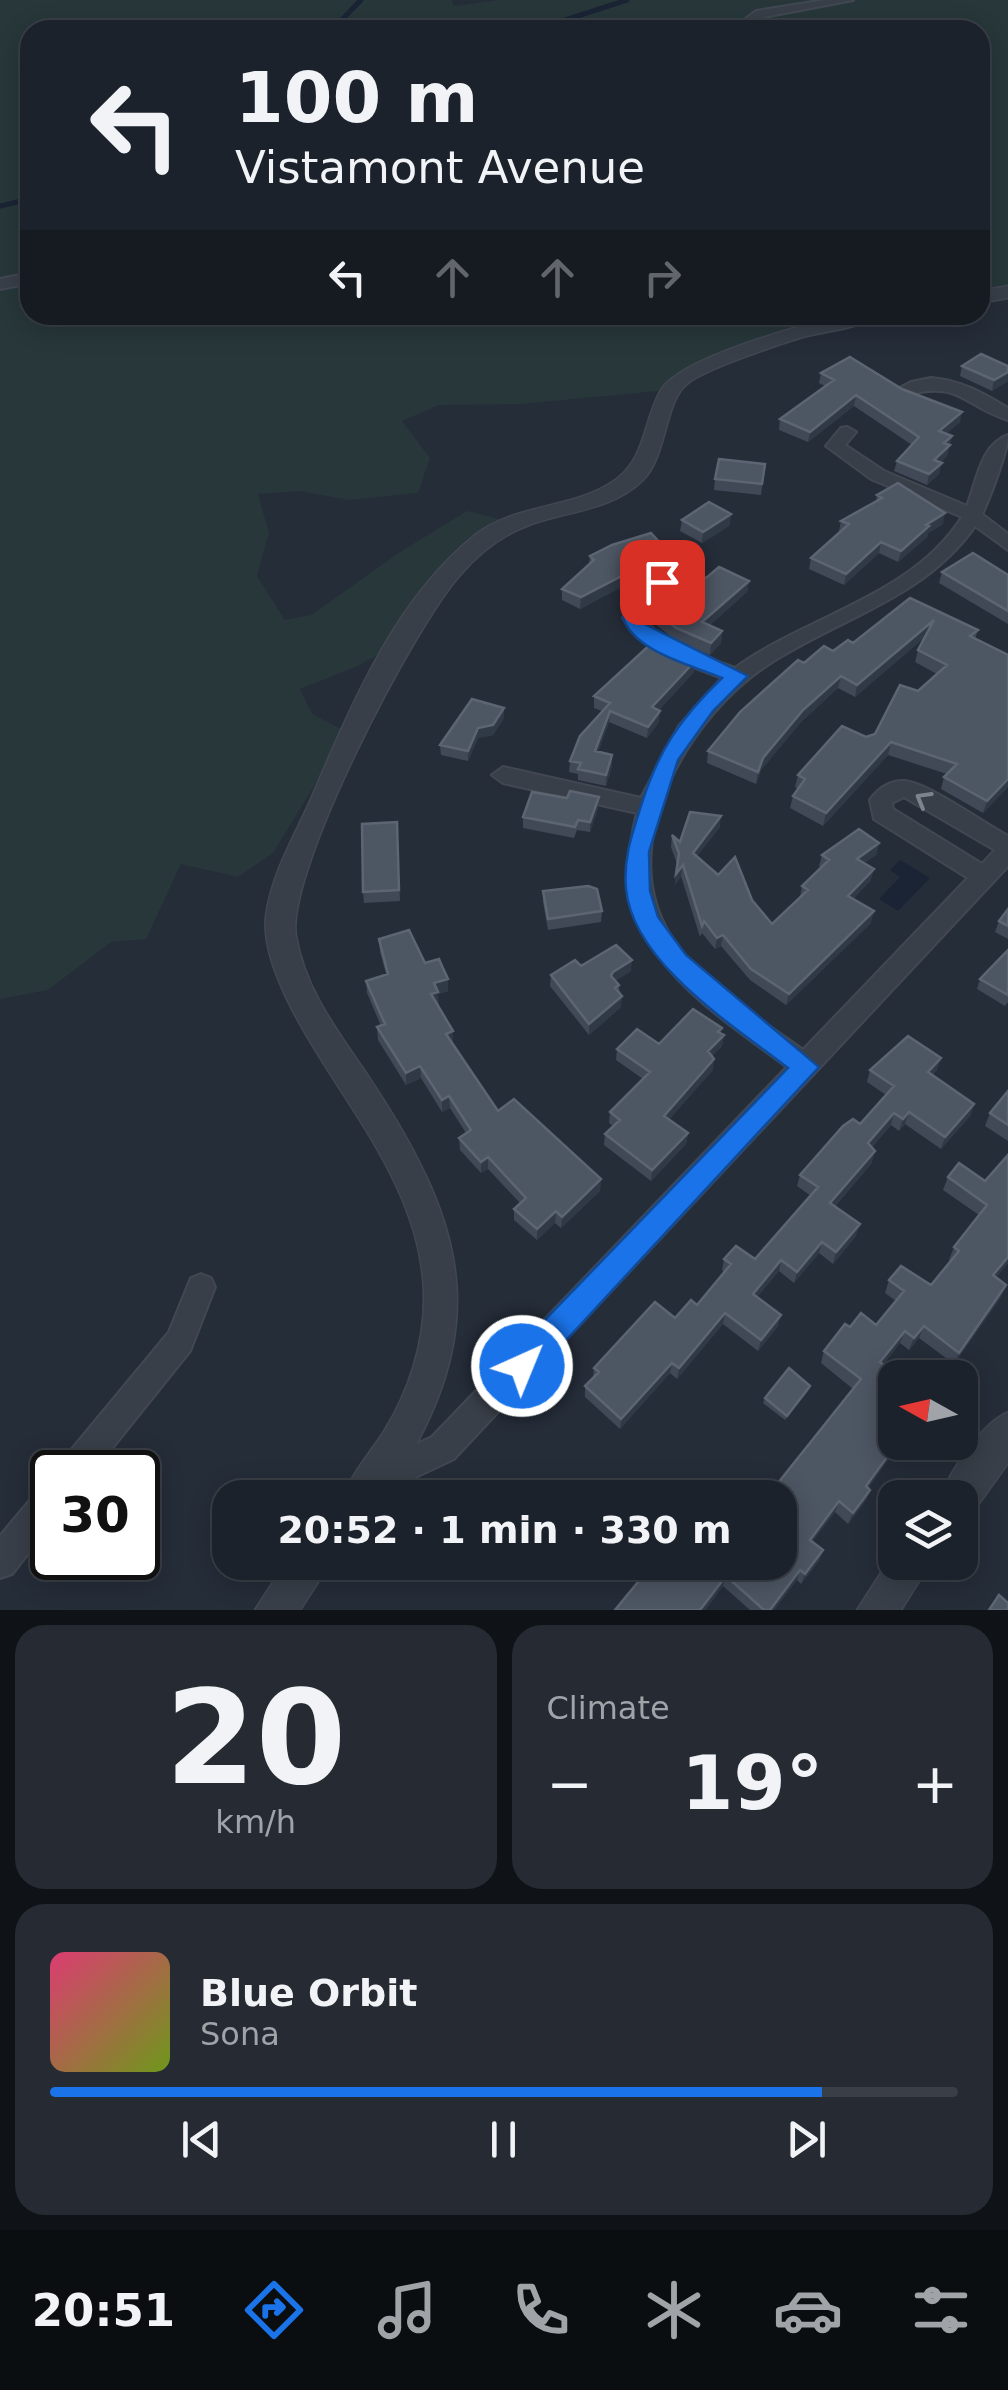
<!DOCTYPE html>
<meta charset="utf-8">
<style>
body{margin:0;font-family:"DejaVu Sans",sans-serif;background:#252a33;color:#f1f3f6;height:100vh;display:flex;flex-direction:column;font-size:38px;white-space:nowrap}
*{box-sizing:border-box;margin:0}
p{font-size:32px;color:#a0a4a9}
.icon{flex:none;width:55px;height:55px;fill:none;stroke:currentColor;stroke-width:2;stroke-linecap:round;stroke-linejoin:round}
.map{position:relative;height:1610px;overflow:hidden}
.side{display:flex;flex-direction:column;gap:15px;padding:15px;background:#0f1318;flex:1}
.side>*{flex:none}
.hud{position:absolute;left:20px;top:20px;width:970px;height:305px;border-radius:30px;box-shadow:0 5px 25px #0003,0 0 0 2px #3a3f47;background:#1c222b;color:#f1f3f6;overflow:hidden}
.needle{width:65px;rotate:278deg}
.buttons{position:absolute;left:878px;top:1360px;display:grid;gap:20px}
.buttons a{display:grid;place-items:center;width:100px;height:100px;border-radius:20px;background:#1c222b;box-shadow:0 5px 25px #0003,0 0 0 2px #3a3f47;font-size:50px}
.speed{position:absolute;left:30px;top:1450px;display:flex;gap:20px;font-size:50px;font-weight:700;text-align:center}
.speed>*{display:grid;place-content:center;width:130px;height:130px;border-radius:50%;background:#1c222b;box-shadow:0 5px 25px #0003,0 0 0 2px #3a3f47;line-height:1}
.speed .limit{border:5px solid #111;border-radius:15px;background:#fff;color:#111}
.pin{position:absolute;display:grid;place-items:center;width:85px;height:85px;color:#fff;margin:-42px;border-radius:20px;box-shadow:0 5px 15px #0006}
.me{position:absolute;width:110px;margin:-55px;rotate:44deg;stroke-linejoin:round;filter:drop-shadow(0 0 8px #0008)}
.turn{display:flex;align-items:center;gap:35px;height:210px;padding:0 50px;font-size:45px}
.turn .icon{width:130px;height:130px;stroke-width:2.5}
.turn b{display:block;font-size:70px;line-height:85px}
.lanes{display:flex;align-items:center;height:95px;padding:0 50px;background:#0003;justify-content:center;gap:50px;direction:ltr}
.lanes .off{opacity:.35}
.big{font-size:75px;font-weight:800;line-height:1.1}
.side .tile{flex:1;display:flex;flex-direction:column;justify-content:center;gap:15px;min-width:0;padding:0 35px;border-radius:30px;background:#252a33}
.side .dial{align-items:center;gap:0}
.dial b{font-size:130px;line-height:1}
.song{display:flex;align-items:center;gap:30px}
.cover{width:120px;height:120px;border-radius:15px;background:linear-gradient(135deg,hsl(340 70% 55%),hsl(80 70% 35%))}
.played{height:10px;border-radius:5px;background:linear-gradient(90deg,#1a73e8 85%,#3a3f47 85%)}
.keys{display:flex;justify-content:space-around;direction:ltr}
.heat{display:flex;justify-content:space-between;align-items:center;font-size:55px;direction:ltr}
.side .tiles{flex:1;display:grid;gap:15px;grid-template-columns:1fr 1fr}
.tile:last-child{grid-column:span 2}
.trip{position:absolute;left:212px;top:1480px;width:585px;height:100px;border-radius:30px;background:#1c222b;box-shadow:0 5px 25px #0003,0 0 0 2px #3a3f47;font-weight:800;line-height:100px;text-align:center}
.menu{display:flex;height:160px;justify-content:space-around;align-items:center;background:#0b0e11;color:#a0a4a9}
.menu .icon{width:70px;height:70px}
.menu .current{color:#1a73e8}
.menu b{font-size:45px;color:#f1f3f6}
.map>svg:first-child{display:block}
</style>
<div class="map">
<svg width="1008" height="1610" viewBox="0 0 1008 1610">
<rect width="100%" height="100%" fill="#252d39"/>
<!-- green -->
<path fill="#27373a" d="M0 0H452L454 6 499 0H1008V292L980 297V30H30V315H866L705 367 669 390 521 404 439 405 402 421 430 458 418 493 349 500 299 491 258 494 269 533 257 576 285 620 311 615 400 552 467 511 499 519C431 553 429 599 384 649 371 664 321 680 300 689L312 714 347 732 273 853 238 877 181 864 146 939 111 942 48 990 0 999Z"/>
<!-- water -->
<path fill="#1a2435" d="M900 860 930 878 898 911 879 899 900 877 890 870Z"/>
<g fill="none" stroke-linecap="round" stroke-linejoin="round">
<!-- stream -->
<path stroke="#1a2435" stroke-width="5" d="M332 30 361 0
M534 30 627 0
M0 206 30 199"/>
<defs>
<path id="minor" d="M825 0H853L764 17 745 30H731L756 11Z
M30 273V283L0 289V279Z
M931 378C960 380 983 393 1008 408V420C959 404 962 380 902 396L894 391 911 382Z
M847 427 856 432 845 445 884 471 967 506C977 481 980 445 1008 435 1008 450 990 498 982 514L1008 534V550L975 526C925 598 840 618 769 664 693 713 619 833 664 924 691 979 755 1015 803 1050L968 878 874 819 870 800C879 787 894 778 910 782 935 788 984 823 1008 836V866L454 1459 375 1496 364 1491 359 1480 364 1469 432 1437 787 1067C694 998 603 945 637 813L503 783 492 775 503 767 641 798 679 726 722 678C686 664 645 653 623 618L633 598 655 578H669L672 582 649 605 643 618C664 646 704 656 735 668 808 615 911 597 962 517L871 479 826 446 841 428ZM904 797 995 850 982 864 893 809 892 803Z
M201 1274 211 1278 215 1287 190 1351 93 1472H58L62 1461 169 1332 191 1278Z
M52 1482V1523L12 1574 0 1578V1536L41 1487Z"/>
<path id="tertiary" d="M1008 286V298L980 303V291Z
M843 315H876C860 329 824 331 803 337 780 344 705 369 688 383 664 401 668 454 643 480 613 510 567 511 529 525 502 535 479 553 461 574 415 624 285 873 296 936 305 991 340 1034 370 1079 474 1236 492 1336 384 1498H342C352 1474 369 1454 383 1433 409 1392 425 1342 424 1294 421 1179 333 1095 286 997 275 973 263 943 266 916 271 878 291 842 307 808 349 712 391 603 475 535 515 504 570 509 611 483 647 460 642 423 661 390 681 357 803 325 843 315Z
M1008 1412V1463L973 1512 960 1517V1498H940C951 1470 981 1424 1008 1412Z
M895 1551V1562H931L901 1610H857Z
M286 1562H331L300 1610H255Z"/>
</defs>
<!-- minor casing -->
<use href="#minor" stroke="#424852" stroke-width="4"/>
<!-- tertiary casing -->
<use href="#tertiary" stroke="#424852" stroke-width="3"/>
<!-- minor -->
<use href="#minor" fill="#393f49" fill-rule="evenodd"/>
<!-- tertiary -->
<use href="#tertiary" fill="#393f49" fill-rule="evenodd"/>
</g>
<!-- wall -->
<path fill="#414957" d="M962 366H1008V381L992 391 960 376Z
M821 373 960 422 946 434 952 436 947 456 941 462 939 474 927 485 894 471 897 461 912 445 854 406 808 442 779 430 780 419 825 386 819 383Z
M765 464 761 495 714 490 715 479Z
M877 495 943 524 928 533 927 537 898 562 879 553 844 585 809 569 811 558 840 532 839 531 841 521 876 501Z
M731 514 729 526 702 543 680 531 682 520Z
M590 556 661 566 580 609 562 600V589L589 564Z
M942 572 1008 575V624L939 583Z
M706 578 749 581 747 592 710 625 722 631 721 643 710 655 675 640 649 619 650 608Z
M978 630 975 639 1008 655V787L983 813 941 789 944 777 947 774 888 755 823 826 790 808 793 796 798 789 795 787 798 775 875 734 937 674 915 662 918 650 925 637 855 697 838 688 801 722 761 770 756 784 707 763 708 751 804 663 853 643Z
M696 660 694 672 659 710V722L647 738 609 722 598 752 612 755V766L606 786 578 780V774L569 772 570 761 602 711 594 708V696Z
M504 718 493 735 478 738 468 761 441 755 440 745Z
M598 808 590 832 577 830 574 838 523 828V817Z
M397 822 400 901 364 903 363 892Z
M720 827 697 856 752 900 772 924 800 897 802 886 821 868 819 866 822 855 879 843 876 855 864 863 871 880 853 899 871 923 786 1005 750 980 721 946 715 949 702 933 700 937 681 876 675 885 677 864 671 847 672 835 680 842Z
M543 891 602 911 601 922 548 930 543 902Z
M1008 909V939L995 932 999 921Z
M379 939 425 963 448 979V991L438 994V1005L453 1031 452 1044 498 1111 601 1179 600 1191 561 1228 555 1223 537 1240 514 1220V1209L520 1203 488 1169 481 1173 460 1150 459 1138 466 1133 450 1108 442 1112 421 1078 406 1085 378 1040 377 1027 381 1026 367 993 366 981 386 974 380 952Z
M1008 950V1002L1005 1006 977 989 980 979Z
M581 966 631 971 615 981 619 985 621 1007 589 1035 550 986 551 975Z
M721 1033 724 1035 722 1046 712 1056 713 1070 669 1119 688 1133 686 1144 651 1181 604 1145 605 1134 613 1126 609 1123 610 1112 643 1079 616 1060 617 1049 659 1044Z
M870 1070H937L932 1075 974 1104 970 1116 941 1149 905 1124 899 1131 891 1125 872 1147V1163L835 1206 856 1236 833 1264 819 1253 794 1283 779 1271 757 1297 778 1326 758 1351 723 1324 677 1379 670 1373 620 1429 585 1397V1386L593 1378 594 1368 697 1305 724 1272 722 1270 724 1259H755L811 1196 797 1186 800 1175 860 1124 886 1095 867 1082Z
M1008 1091V1141L985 1126 990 1113Z
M1008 1155V1263L996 1277 1001 1297 954 1364 919 1338 909 1350 900 1343 883 1365 868 1488 870 1490 866 1500 848 1524 835 1512 812 1542 823 1550 819 1561 801 1584 797 1580 774 1610H750L723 1586 705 1610H615L641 1578 642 1567 780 1562 853 1389 821 1363 824 1351 850 1327 876 1325 896 1301 885 1293 889 1280 931 1285 951 1261 949 1260 954 1247 979 1215 943 1190 948 1177 985 1181Z
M810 1386 809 1390 785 1420 763 1403 765 1398Z"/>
<!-- shaded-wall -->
<path fill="#303946" d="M1008 372V381L992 391 994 380Z
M856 395 854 406 808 442 810 432Z
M962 412 960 422 937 442 939 431Z
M952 436 947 456 932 471 934 460 944 443Z
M942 463 939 474 927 485 929 474Z
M945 513 943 524 928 533 927 537 898 562 901 551 926 525Z
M731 514 729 526 702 543 703 532Z
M881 542 879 553 844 585 846 574Z
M662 555 661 566 580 609 581 597Z
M749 581 747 592 701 633 702 622Z
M934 620 931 632 855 697 857 685Z
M722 631 721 643 710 655 711 643Z
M696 660 694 672 651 719 652 707Z
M841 676 838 688 801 722 761 770 756 784 758 772 763 758 803 710Z
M504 708V718L493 735 478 738 468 761V751L478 728Z
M610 711 609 722 594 763 595 751Z
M660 711 659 722 647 738 648 727Z
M891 742 888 755 823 826 826 813Z
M612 755V766L606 786V775Z
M1008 779V787L983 813 987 801Z
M599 797 598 808 590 832V822Z
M721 816 720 827 691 864 693 853Z
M879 843 876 855 855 870 857 859Z
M683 865 681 876 675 885 676 874Z
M874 869 871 880 845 907 848 896Z
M874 911 871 923 786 1005 789 994Z
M723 935 721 946 715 949 717 938Z
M632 960 631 971 612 983 611 976 613 972Z
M448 979V991L438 994 439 1005 432 1007 431 994 434 983Z
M622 996 621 1007 589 1035V1024Z
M722 1028 720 1039 724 1035 722 1046 707 1062 708 1051Z
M453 1031V1043L446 1046V1034Z
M941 1058 937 1070 924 1084 928 1072Z
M714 1059 713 1070 663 1127 664 1116Z
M420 1066 421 1078 406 1085V1073Z
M449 1096 450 1108 442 1112V1100Z
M974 1104 970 1116 941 1149 945 1137Z
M909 1112 905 1124 899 1131 903 1119Z
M894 1113 891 1125 864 1155 868 1143Z
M688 1133 686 1144 651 1181 652 1170Z
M875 1151 872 1163 827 1214 830 1203Z
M488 1157V1169L481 1173V1162Z
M601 1179 600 1191 561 1228 562 1217Z
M556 1211 555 1223 537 1240V1229Z
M860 1224 856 1236 833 1264 836 1252Z
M822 1242 819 1253 794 1283 797 1272Z
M1008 1257V1263L988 1288 993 1275Z
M781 1260 779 1271 750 1305 753 1294Z
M1006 1285 1001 1297 954 1364 959 1353Z
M725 1313 723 1324 677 1379 679 1368Z
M781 1315 778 1326 758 1351 761 1340Z
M924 1326 919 1338 909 1350 914 1338Z
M905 1331 900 1343 876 1374 880 1362Z
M672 1363 670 1373 620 1429 621 1419Z
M810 1386 809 1390 785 1420 787 1416Z
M898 1442H901L862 1497 866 1486Z
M870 1490 866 1500 848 1524 853 1513Z
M839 1501 835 1512 806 1550 810 1540Z
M823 1550 819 1561 801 1584 805 1574Z
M800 1570 797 1580 774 1610H770Z
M726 1576 723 1586 705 1610H700Z"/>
<!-- building -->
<path fill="#4d5663" stroke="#5d6572" stroke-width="2.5" d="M981 354 1008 366V372L994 380 962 366Z
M850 357 902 389 962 412 939 431 952 436 944 443 950 445 934 460 942 463 929 474 897 461 919 437 856 395 810 432 780 419 834 380 821 373Z
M719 459 765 464 762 484 715 479Z
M898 483 945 513 926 525 929 526 901 551 881 542 846 574 811 558 849 524 841 521 882 498 877 495Z
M709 502 731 514 703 532 682 520Z
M651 533 662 545V555L581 597 562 589 594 560 590 556 612 545Z
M973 553 1008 575V611L942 572Z
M719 567 749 581 702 622 722 631 711 643 676 628 650 608 698 575 706 578Z
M910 598 978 630 970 636 1008 655V779L987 801 944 777 957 764 891 742 826 813 793 796 805 779 798 775 842 726 866 737 875 734 900 685 918 691 947 665 918 650 934 620 857 685 841 676 803 710 763 758 758 772 708 751 740 712 798 660 804 663 824 646 833 651 848 640 853 643Z
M654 641 696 660 652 707 660 711 648 727 610 711 595 751 612 755 606 775 578 769 581 763 570 761 580 736 610 703 594 696Z
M472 699 504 708 493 725 478 728 468 751 440 745Z
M570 791 599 797 590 822 578 820 575 827 523 817 532 792 567 798Z
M690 812 721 816 693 853 718 875 735 857 752 900 772 924 808 890 802 886 829 860 822 855 859 829 879 843 857 859 874 869 848 896 874 911 789 994 751 969 723 935 717 938 704 921 702 926 683 865 676 874 679 853 672 835 680 842Z
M397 822 399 890 363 892 362 824Z
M588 886 597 889 602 911 548 919 543 891Z
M1008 909V926L999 921Z
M409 930 425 963 439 959 442 966 448 979 434 983 438 992 431 994 453 1031 446 1034 498 1111 514 1099 601 1179 562 1217 556 1211 537 1229 514 1209 526 1198 488 1157 481 1162 459 1138 471 1130 449 1096 442 1100 420 1066 406 1073 377 1027 385 1024 366 981 388 974 379 939Z
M616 945 632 960 613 972 611 976 619 985 615 988 622 996 589 1024 551 975 575 960 581 966Z
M1008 950V995L980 979Z
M693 1009 722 1028 718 1032 724 1035 708 1051 714 1059 664 1116 688 1133 652 1170 605 1134 620 1120 610 1112 650 1072 617 1049 637 1029 659 1044Z
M908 1036 941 1058 928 1072 974 1104 945 1137 909 1112 903 1119 894 1113 868 1143 875 1151 830 1203 860 1224 836 1252 822 1242 797 1272 781 1260 753 1294 781 1315 761 1340 725 1313 679 1368 672 1363 621 1419 585 1386 599 1372 594 1368 655 1302 675 1318 691 1300 697 1305 731 1264 724 1259 736 1246 755 1259 818 1187 800 1175 843 1126 853 1119 860 1124 894 1086 870 1070Z
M1008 1091V1125L990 1113Z
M1008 1155V1257L993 1275 1006 1285 959 1353 924 1326 914 1338 905 1331 880 1362 900 1378H895V1442H898L866 1486 870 1490 853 1513 839 1501 810 1540 823 1550 805 1574 800 1570 770 1610H764L726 1576 700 1610H615L647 1571 642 1567 646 1562H780V1498H766L861 1379 824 1351 845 1324 850 1327 861 1313 876 1325 904 1291 889 1280 901 1266 931 1285 959 1251 954 1247 987 1205 948 1177 959 1163 985 1181Z
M789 1368 810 1386 787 1416 765 1398Z
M999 1595 1008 1603V1610H989Z"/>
<!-- one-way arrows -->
<defs><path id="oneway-chevron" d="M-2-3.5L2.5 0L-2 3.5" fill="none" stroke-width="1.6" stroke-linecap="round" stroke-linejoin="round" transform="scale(2.5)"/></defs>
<use stroke="#7d838d" href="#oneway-chevron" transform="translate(923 799) rotate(-150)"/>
<!-- route -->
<path fill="#1a73e8" stroke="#114b97" stroke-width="2.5" d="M662 575 672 582 643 618 645 624 748 676 713 711 678 760 649 852 650 891 658 917 686 955 819 1067 533 1376 522 1380 511 1376 507 1366 511 1355 788 1068C734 1026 633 963 626 889 623 859 632 834 641 806 658 751 680 718 722 678 691 665 635 652 623 618L633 598Z"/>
</svg>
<div class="buttons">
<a><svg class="needle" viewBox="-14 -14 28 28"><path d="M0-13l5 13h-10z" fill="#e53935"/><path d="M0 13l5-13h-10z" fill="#a0a4a9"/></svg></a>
<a><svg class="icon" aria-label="layers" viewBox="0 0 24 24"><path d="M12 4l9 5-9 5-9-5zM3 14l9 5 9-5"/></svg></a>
</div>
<div class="speed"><div class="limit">30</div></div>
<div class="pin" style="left:662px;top:582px;background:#d93025"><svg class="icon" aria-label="arrive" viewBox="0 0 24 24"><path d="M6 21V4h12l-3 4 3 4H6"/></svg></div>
<svg class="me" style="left:522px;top:1366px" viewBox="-20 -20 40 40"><circle r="17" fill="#1a73e8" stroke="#fff" stroke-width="3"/><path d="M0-11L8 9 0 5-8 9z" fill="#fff"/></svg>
<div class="trip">20:52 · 1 min · 330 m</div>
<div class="hud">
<div class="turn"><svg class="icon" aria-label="left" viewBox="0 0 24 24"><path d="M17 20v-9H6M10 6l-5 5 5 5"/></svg><div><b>100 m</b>Vistamont Avenue</div></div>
<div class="lanes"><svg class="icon" aria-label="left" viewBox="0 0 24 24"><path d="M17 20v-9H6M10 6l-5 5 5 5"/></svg><svg class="icon off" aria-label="ahead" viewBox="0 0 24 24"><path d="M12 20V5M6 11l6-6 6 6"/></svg><svg class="icon off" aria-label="ahead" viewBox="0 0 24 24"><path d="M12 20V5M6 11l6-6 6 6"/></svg><svg class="icon off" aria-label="right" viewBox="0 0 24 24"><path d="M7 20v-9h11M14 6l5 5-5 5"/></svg></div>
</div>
</div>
<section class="side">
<div class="tiles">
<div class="tile dial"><b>20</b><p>km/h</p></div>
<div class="tile"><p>Climate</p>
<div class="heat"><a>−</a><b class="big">19°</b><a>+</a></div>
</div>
<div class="tile">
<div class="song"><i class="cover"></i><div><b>Blue Orbit</b><p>Sona</p></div></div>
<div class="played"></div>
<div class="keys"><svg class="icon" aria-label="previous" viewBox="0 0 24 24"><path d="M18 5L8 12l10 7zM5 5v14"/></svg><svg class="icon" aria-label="pause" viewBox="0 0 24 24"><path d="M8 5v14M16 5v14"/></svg><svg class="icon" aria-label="next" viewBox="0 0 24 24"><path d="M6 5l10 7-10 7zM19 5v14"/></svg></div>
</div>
</div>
</section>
<nav class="menu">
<b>20:51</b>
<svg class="icon current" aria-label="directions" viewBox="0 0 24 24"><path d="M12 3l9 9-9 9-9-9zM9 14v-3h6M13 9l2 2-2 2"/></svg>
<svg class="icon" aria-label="music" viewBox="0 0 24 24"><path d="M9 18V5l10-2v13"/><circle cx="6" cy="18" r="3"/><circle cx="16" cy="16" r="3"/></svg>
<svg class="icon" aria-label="phone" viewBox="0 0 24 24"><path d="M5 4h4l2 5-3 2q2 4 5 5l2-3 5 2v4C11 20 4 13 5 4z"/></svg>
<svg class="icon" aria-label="climate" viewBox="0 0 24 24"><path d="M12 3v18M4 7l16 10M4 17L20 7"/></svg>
<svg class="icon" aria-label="car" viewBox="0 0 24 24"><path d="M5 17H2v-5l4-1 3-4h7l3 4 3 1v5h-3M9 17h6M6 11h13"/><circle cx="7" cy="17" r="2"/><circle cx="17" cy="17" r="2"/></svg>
<svg class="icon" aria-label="filters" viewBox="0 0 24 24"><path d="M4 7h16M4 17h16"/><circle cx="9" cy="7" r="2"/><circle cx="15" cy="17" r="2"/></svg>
</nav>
